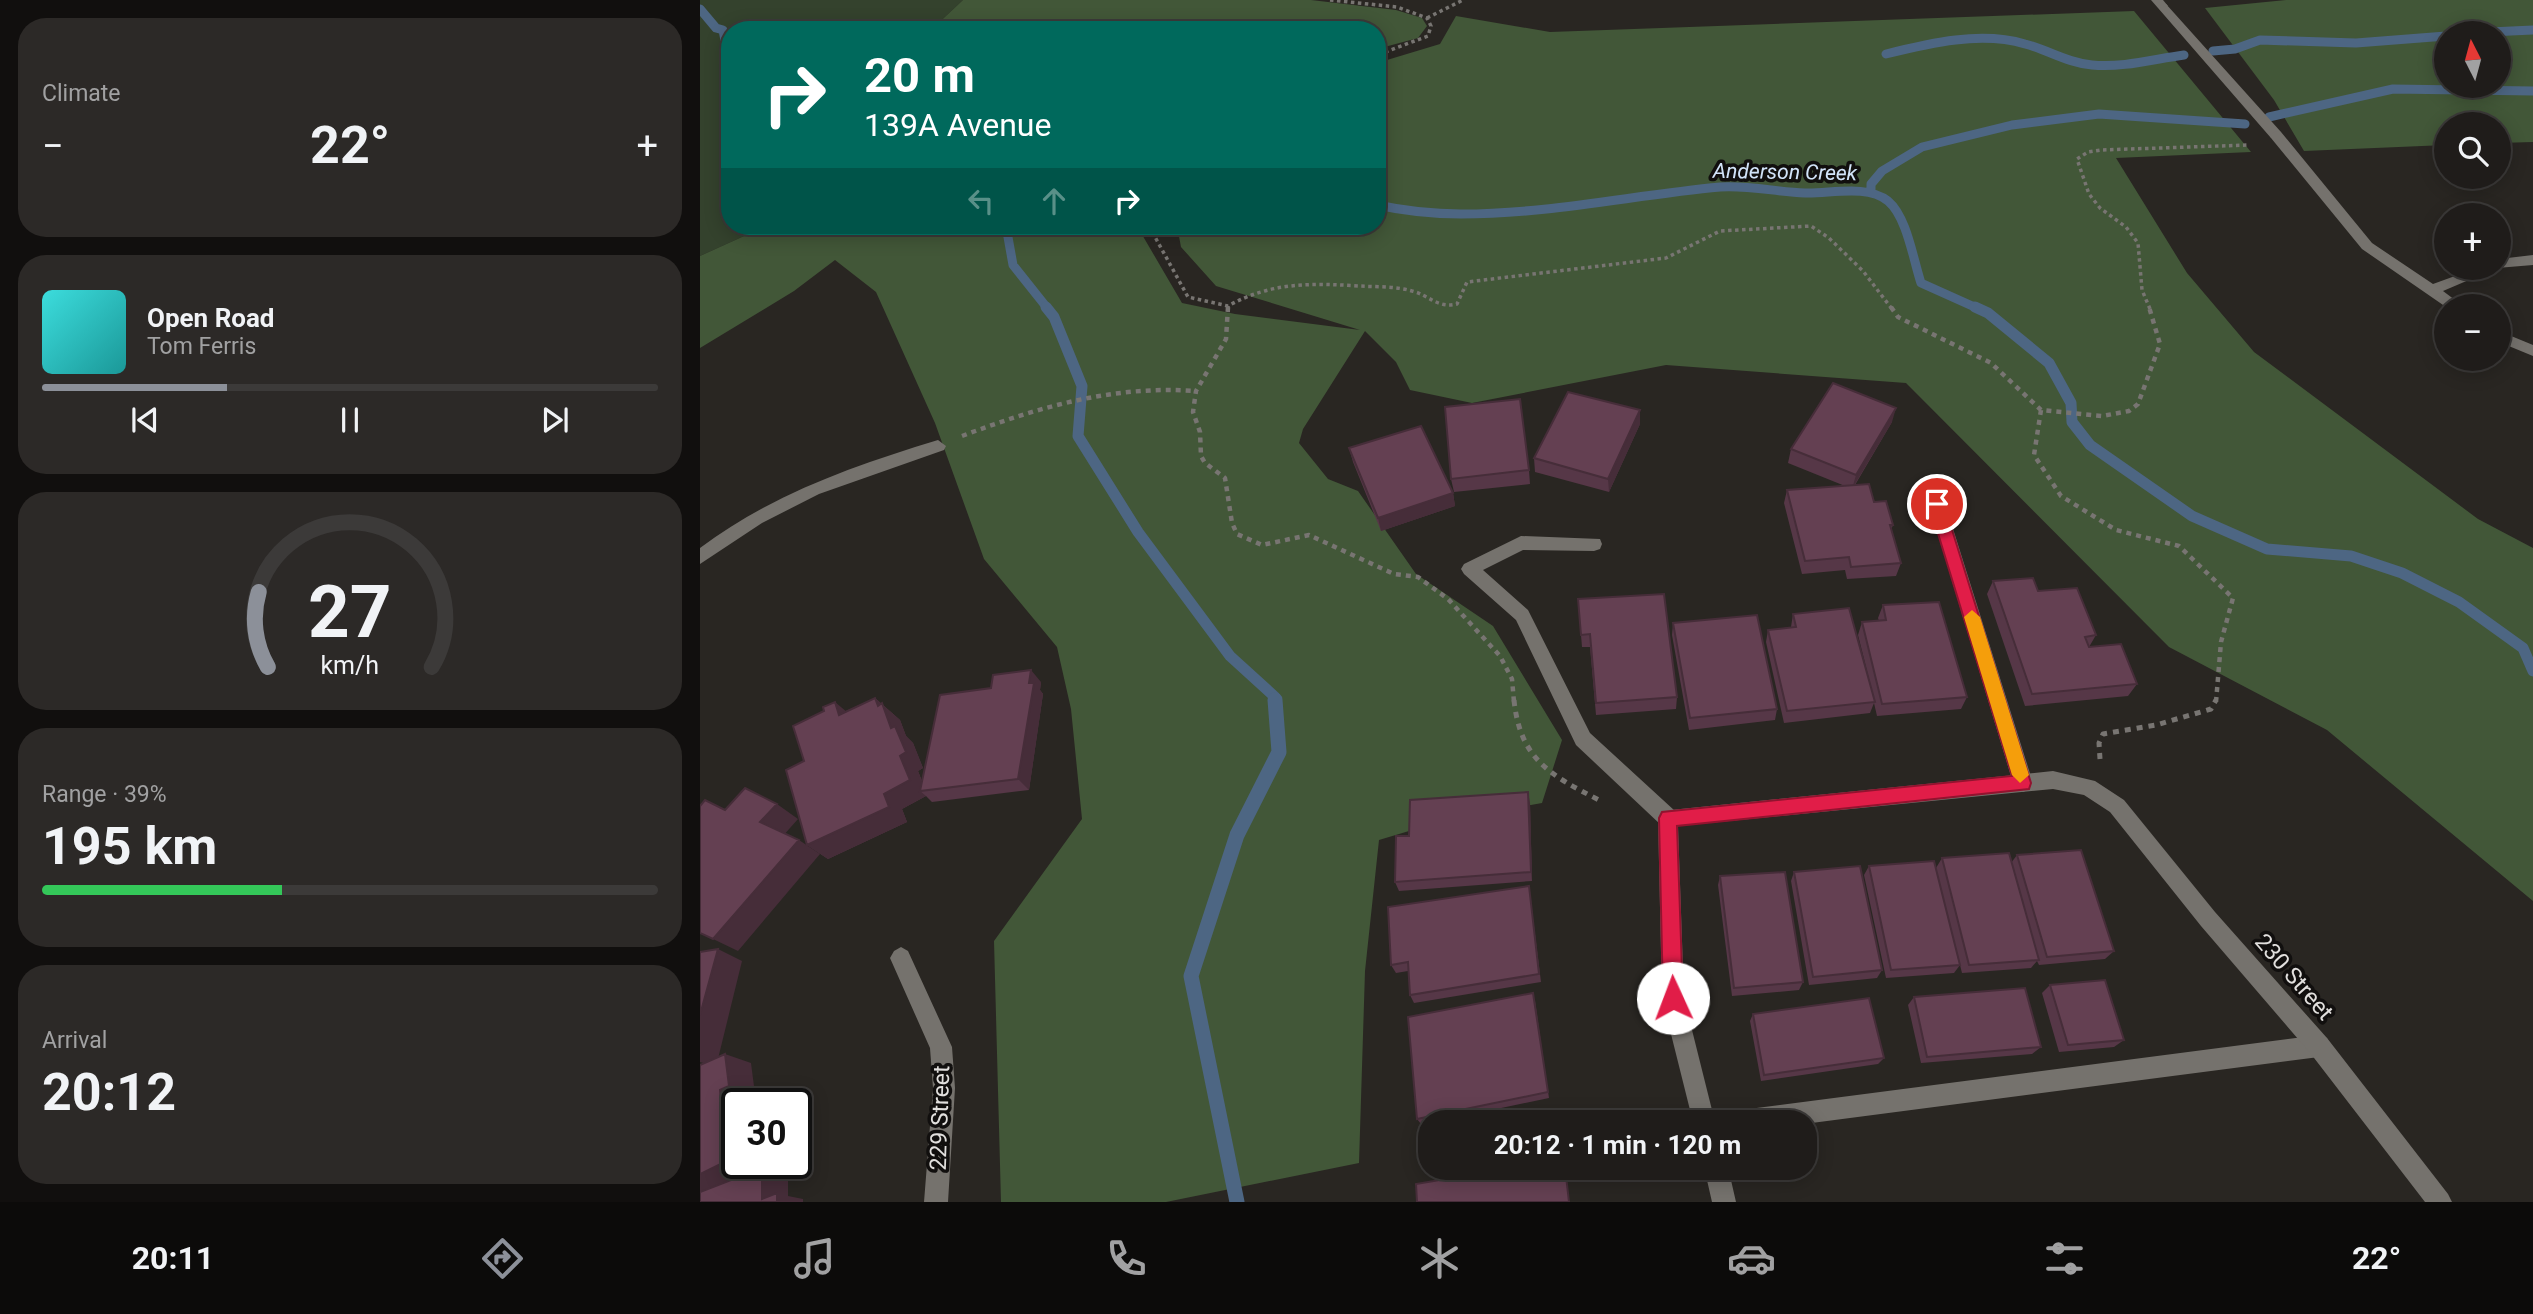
<!DOCTYPE html>
<meta charset="utf-8">
<style>
body{margin:0;font-family:Roboto,sans-serif;background:#2c2927;color:#f1f3f6;height:100vh;display:flex;flex-direction:column;font-size:26px;white-space:nowrap}
*{box-sizing:border-box;margin:0}
p{font-size:23px;color:#a1a1a2}
.icon{flex:none;width:38px;height:38px;fill:none;stroke:currentColor;stroke-width:2;stroke-linecap:round;stroke-linejoin:round}
.map{position:relative;flex:1;overflow:hidden}
.drawer{display:flex;flex-direction:column;gap:18px;padding:18px;background:#110f0e;width:700px}
.drawer>*{flex:none}
.hud{position:absolute;left:21px;top:21px;width:665px;height:214px;border-radius:28px;box-shadow:0 4px 18px #0003,0 0 0 2px #3c3a39;background:#00695c;color:#fff;overflow:hidden}
.needle{width:46px;rotate:354deg}
.fabs{position:absolute;left:1734px;top:21px;display:grid;gap:14px}
.fabs a{display:grid;place-items:center;width:77px;height:77px;border-radius:50%;background:#1f1c1a;box-shadow:0 4px 18px #0003,0 0 0 2px #3c3a39;font-size:35px}
.speed{position:absolute;left:21px;top:1088px;display:flex;gap:14px;font-size:35px;font-weight:700;text-align:center}
.speed>*{display:grid;place-content:center;width:91px;height:91px;border-radius:50%;background:#1f1c1a;box-shadow:0 4px 18px #0003,0 0 0 2px #3c3a39;line-height:1}
.speed .limit{border:4px solid #111;border-radius:10px;background:#fff;color:#111}
.pin{position:absolute;display:grid;place-items:center;width:60px;height:60px;color:#fff;margin:-30px;border:4px solid #fff;border-radius:50%;box-shadow:0 2px 7px #0007}
.me{position:absolute;width:77px;margin:-38px;rotate:358deg;stroke-linejoin:round;filter:drop-shadow(0 0 5px #0008)}
.turn{display:flex;align-items:center;gap:24px;height:147px;padding:0 28px;font-size:32px}
.turn .icon{width:91px;height:91px;stroke-width:2.5}
.turn b{display:block;font-size:49px;line-height:60px}
.lanes{display:flex;align-items:center;height:66px;padding:0 28px;background:#0003;justify-content:center;gap:35px;direction:ltr}
.lanes .off{opacity:.35}
.big{font-size:52px;font-weight:700;line-height:1.1}
.drawer .tile{flex:1;display:flex;flex-direction:column;justify-content:center;gap:10px;min-width:0;padding:0 24px;border-radius:28px;background:#2c2927}
.drawer .dial{align-items:center;gap:0}
.dial svg{height:182px;overflow:visible;fill:none;stroke:#3c3a39;stroke-width:7;stroke-linecap:round;text-anchor:middle}
.dial text{fill:#f1f3f6;stroke:none}
.song{display:flex;align-items:center;gap:21px}
.cover{width:84px;height:84px;border-radius:10px;background:linear-gradient(135deg,hsl(180 70% 55%),hsl(180 70% 35%))}
.played{height:7px;border-radius:4px;background:linear-gradient(90deg,#8c9099 30%,#3c3a39 30%)}
.keys{display:flex;justify-content:space-around;direction:ltr}
.heat{display:flex;justify-content:space-between;align-items:center;font-size:38px;direction:ltr}
.charge{height:10px;border-radius:5px;background:linear-gradient(90deg,#34c759 39%,#3c3a39 0)}
.trip{position:absolute;left:718px;top:1110px;width:399px;height:70px;border-radius:28px;background:#1f1c1a;box-shadow:0 4px 18px #0003,0 0 0 2px #3c3a39;font-weight:700;line-height:70px;text-align:center}
.tab-bar{display:flex;height:112px;justify-content:space-around;align-items:center;background:#0c0b0a;color:#a1a1a2}
.tab-bar .icon{width:49px;height:49px}
.tab-bar .current{color:#8c9099}
.tab-bar b{font-size:32px;color:#f1f3f6}
main{display:flex;flex:1;min-height:0}
.map>svg:first-child{display:block}
</style>
<main>
<section class="drawer">
<div class="tile"><p>Climate</p>
<div class="heat"><a>−</a><b class="big">22°</b><a>+</a></div>
</div>
<div class="tile">
<div class="song"><i class="cover"></i><div><b>Open Road</b><p>Tom Ferris</p></div></div>
<div class="played"></div>
<div class="keys"><svg class="icon" aria-label="previous" viewBox="0 0 24 24"><path d="M18 5L8 12l10 7zM5 5v14"/></svg><svg class="icon" aria-label="pause" viewBox="0 0 24 24"><path d="M8 5v14M16 5v14"/></svg><svg class="icon" aria-label="next" viewBox="0 0 24 24"><path d="M6 5l10 7-10 7zM19 5v14"/></svg></div>
</div>
<div class="tile dial"><svg viewBox="0 0 100 80">
<path d="M14 69A42 42 0 1 1 86 69"/>
<path d="M14 69A42 42 0 0 1 10 36" stroke="#8c9099"/>
<text x="50" y="56" font-size="32" font-weight="700">27</text>
<text x="50" y="72" font-size="11">km/h</text>
</svg></div>
<div class="tile"><p>Range · 39%</p><b class="big">195 km</b><div class="charge"></div></div>
<div class="tile"><p>Arrival</p><b class="big">20:12</b></div>
</section>
<div class="map">
<svg width="1833" height="1202" viewBox="0 0 1833 1202">
<rect width="100%" height="100%" fill="#292622"/>
<!-- green -->
<path fill="#34422d" d="M0 0H263L231 30H30V226H66L0 256Z"/>
<!-- forest -->
<path fill="#425738" fill-rule="evenodd" d="M263 0H611L696 10 722 18 727 26 718 38 677 49V30H231Z
M1586 0H1833V142L1799 143V124H1746V145L1604 151 1574 100 1505 8ZM1799 33V86H1746V33Z
M1434 11 1551 152 1416 158 1487 273 1554 352 1778 519 1833 548V901L1627 730 1469 647 1206 383 966 365 772 403 710 390 696 362 665 331 603 429 599 443 628 479 658 491 716 574 793 626 862 740 842 803 739 822 679 840 665 971 659 1163 466 1202H301L294 941 382 819 371 709 357 647 284 559 235 423 176 292 135 260 94 291 0 348V256L66 226H437L482 303 535 314 660 330 516 286 481 247 477 226H677V63L740 44 756 16 850 32Z"/>
<g fill="none" stroke-linecap="round" stroke-linejoin="round">
<!-- stream-far2 -->
<path stroke="#4d6683" stroke-width="9" d="M0 9 16 28 23 30 30 67
M1768 33 1833 30
M1513 51 1535 49 1560 40 1656 43 1746 36
M1186 54C1230 43 1281 31 1325 44 1348 50 1368 63 1392 65 1423 68 1454 59 1484 55
M1569 117 1693 89 1833 91
M1171 192V184L1182 171 1222 147 1312 125 1399 114 1545 124
M677 205C705 211 732 214 761 214 849 214 934 195 1020 187 1048 185 1077 192 1105 193 1130 194 1167 184 1188 201 1207 217 1213 259 1221 283L1279 309
M306 226 313 265 348 309"/>
<!-- stream-far1 -->
<path stroke="#4d6683" stroke-width="11" d="M346 307 354 317 382 386 378 436 438 532 530 656 575 697V702
M1275 307 1288 313 1349 363 1371 403 1372 422 1390 445 1492 516 1567 549 1651 556 1702 573 1759 602 1823 648 1833 671"/>
<!-- stream -->
<path stroke="#4d6683" stroke-width="15" d="M537 1202 491 976 537 835 579 752 575 700"/>
<!-- path-far2 -->
<path stroke="#787572" stroke-width="3.5" stroke-dasharray="3.5 3.5" stroke-linecap="butt" d="M630 0 697 7 727 18 731 26 728 36 677 55
M727 18 763 0
M449 226 488 297 528 306
M528 309V306C571 282 611 283 659 286 676 287 695 286 712 291 729 295 738 309 757 304L767 282 966 258 1020 231 1111 226 1129 238 1163 271 1192 309
M1450 309 1442 290 1438 243 1426 227 1400 208 1389 194 1377 159 1388 152 1401 150 1548 145"/>
<!-- path-far1 -->
<path stroke="#787572" stroke-width="4.5" stroke-dasharray="5 5" stroke-linecap="butt" d="M528 307 526 339 496 391 493 412 500 432 501 456 505 463 525 478 532 523 537 534 562 545 609 535 694 574 718 577 748 599 800 656 812 679 814 702
M1191 307 1198 317 1291 363 1341 410 1402 416 1429 411 1438 404 1460 344 1449 307
M1341 410 1334 455 1361 496 1416 530 1479 546 1533 598 1521 642 1516 702
M262 436C339 407 413 385 496 391"/>
<!-- path -->
<path stroke="#787572" stroke-width="5" stroke-dasharray="6 6" stroke-linecap="butt" d="M814 700C820 759 850 775 899 800
M1400 759 1399 743 1403 734 1456 725 1511 709 1516 700"/>
<!-- lane -->
<path fill="#75726d" fill-rule="evenodd" d="M1458 4H1466L1581 132V138H1571L1458 8Z
M238 440 246 446 244 450 119 494 62 523 0 564V548C72 494 153 466 238 440Z
M1230 475 1238 481 1333 783 1330 789 1323 792 1316 789 1313 783 1222 481Z
M821 536 900 539 902 544 900 549 894 551 823 550 783 570 828 610 890 733 975 811 978 818 975 825 968 827 961 825 876 745 816 620 764 574 761 569 764 564Z
M1619 1035 1627 1038 1630 1046 1627 1054 1619 1057 1104 1124V1122H1022L1025 1114 1033 1111Z"/>
<!-- street -->
<path fill="#75726d" fill-rule="evenodd" d="M1451 0H1463L1468 6 1458 8Z
M1576 131 1581 132 1672 243 1733 284 1777 268H1799V259L1833 255V265L1797 268 1743 291 1763 306 1746 307 1662 249 1571 138 1570 135Z
M1799 331 1833 345V356L1799 342Z
M1353 771 1395 781 1424 800 1515 912 1627 1038 1748 1194 1752 1202H1725L1611 1054 1501 926 1410 812 1384 795 1353 789 978 826 984 998 1015 1122H993L962 998 958 818 961 811Z
M201 947 208 951 252 1047 255 1088 248 1202H224L233 1088 230 1048 190 958 194 951Z
M1004 1167H1028L1036 1202H1012Z"/>
</g>
<!-- wall -->
<path fill="#563747" d="M1192 422 1155 485 1174 502 1193 525 1191 530 1201 563 1196 576 1147 579 1145 570 1102 574 1084 503 1087 490 1145 486 1088 463 1091 449Z
M940 424 909 492 835 472 834 458Z
M649 448 753 493 755 506 681 531 653 462Z
M829 470 830 484 754 492 751 479Z
M1293 581 1338 591 1396 635 1389 647 1437 684 1428 696 1325 706 1287 594Z
M878 599 977 697 976 709 896 715 890 647H882Z
M1183 605 1267 697 1261 709 1177 716 1174 703 1170 713 1084 723 1066 642 1068 630 1091 627 1093 614 1171 687 1158 635 1162 622 1179 621 1178 618Z
M973 623 1077 709 1075 720 989 730 972 635Z
M341 682 340 690 343 694 329 790 232 802 226 796 202 809 207 822 128 859 107 845 104 761 146 711 175 698 200 720 206 736 213 743 223 768 218 771 222 781Z
M830 803 832 881 699 891 695 882 709 836Z
M1317 855 1414 951 1405 959 1339 965 1337 961 1331 968 1262 973 1260 965 1254 973 1186 978 1164 875 1169 866 1236 868 1242 858 1311 863Z
M1094 872 1182 970 1177 978 1109 985 1091 881Z
M1020 876 1103 982 1099 990 1032 996 1018 885Z
M829 886 841 982 714 1003 710 995 708 971 696 973 691 965Z
M1350 985 1424 1040 1414 1047 1359 1052 1342 993Z
M1214 997 1341 1047 1332 1054 1221 1063 1208 1005Z
M835 1001 849 1098 735 1122H730V1123L721 1124 717 1119Z
M1053 1014 1184 1058 1178 1064 1061 1081 1050 1021Z"/>
<!-- shaded-wall -->
<path fill="#462d39" d="M1196 408 1192 422 1152 489 1156 475Z
M940 410V424L909 492 908 479Z
M753 493 755 506 681 531 678 518Z
M331 670 341 682 340 690 343 694 329 790 318 779Z
M175 698 200 720 206 736 213 743 223 768 218 771 225 790 220 791 226 796 202 809 207 822 128 859 107 845 184 794 200 756 191 728 178 706Z
M135 702 154 718 139 715Z
M828 792 830 803 832 881 831 872Z
M77 804 98 819 82 837 60 822Z
M99 840 120 854 38 951 13 939Z
M18 949 42 961 16 1067 0 1062V1015Z
M25 1054 51 1063 55 1094 47 1098 64 1104H37L21 1103 20 1090Z
M37 1156V1164H62L0 1194V1174Z
M62 1168 88 1174V1196L103 1199V1202H75L62 1199Z"/>
<!-- building -->
<path fill="#644052" stroke="#462d39" stroke-width="2" d="M1133 383 1196 408 1156 475 1091 449Z
M868 392 940 410 908 479 834 458Z
M820 399 829 470 751 479 745 407Z
M721 426 753 493 678 518 649 448Z
M1169 484 1174 502 1186 501 1193 525H1190L1201 563 1151 567 1149 557 1105 561 1087 490Z
M1333 578 1338 591 1377 588 1396 635 1385 637 1389 647 1421 644 1437 684 1332 694 1293 581Z
M964 594 977 697 896 703 890 634 881 635 878 599Z
M1239 602 1267 697 1182 704 1162 622 1186 620 1183 605Z
M1149 608 1175 702 1087 711 1068 630 1096 627 1093 614Z
M1057 615 1077 709 990 718 973 623Z
M331 670 329 683H334L318 779 220 791 240 695 291 688 293 675Z
M175 698 178 706 182 703 191 728 195 726 206 752 200 756 210 780 184 794 189 807 107 845 86 770 104 761 93 726 124 711 123 707 135 702 139 715Z
M45 788 77 804 60 822 99 840 13 939 0 933V806L5 800 25 810Z
M828 792 831 872 695 882 696 836H709L710 800Z
M1381 850 1414 951 1347 957 1317 855Z
M1309 853 1339 960 1269 965 1242 858Z
M1234 861 1260 965 1191 970 1169 866Z
M1160 866 1182 970 1113 977 1094 872Z
M1085 872 1103 982 1034 988 1020 876Z
M829 886 839 974 710 995 708 962 691 965 688 907Z
M18 949 0 1015V952Z
M1405 980 1424 1040 1368 1045 1350 985Z
M1325 988 1341 1047 1227 1057 1214 997Z
M833 993 848 1092 717 1119 708 1017Z
M1169 998 1184 1058 1064 1075 1053 1014Z
M25 1054 29 1086 20 1090 21 1103 38 1095 39 1104H37V1156L0 1174V1065Z
M816 1167H865L869 1202H717L716 1184Z
M62 1168V1199L77 1193V1202H0V1192Z"/>
<!-- route -->
<path fill="#e11d48" stroke="#92132f" stroke-width="2" d="M1237 498 1244 504 1331 783 1329 789 977 826 983 998 980 1004 973 1007 966 1004 963 998 959 818 962 812 1312 776 1229 504Z"/>
<!-- slow -->
<path fill="#f59e0b" d="M1272 610 1280 617 1329 775 1320 783 1312 775 1264 617Z"/>
<g text-anchor="middle" dominant-baseline="central" stroke-width="7" stroke-linejoin="round" paint-order="stroke">
<!-- water labels -->
<g font-size="21" font-style="italic" fill="#d2e4f9" stroke="#110f0e">
<text transform="translate(1085 172) rotate(1)">Anderson Creek</text>
</g>
<!-- near-street labels -->
<g font-size="23" fill="#e2e0de" stroke="#110f0e">
<text transform="translate(1594 977) rotate(49)">230 Street</text>
<text transform="translate(240 1118) rotate(-88)">229 Street</text>
</g>
</g>
</svg>
<div class="fabs">
<a><svg class="needle" viewBox="-14 -14 28 28"><path d="M0-13l5 13h-10z" fill="#e53935"/><path d="M0 13l5-13h-10z" fill="#a1a1a2"/></svg></a>
<a><svg class="icon" aria-label="search" viewBox="0 0 24 24"><circle cx="10" cy="10" r="6"/><path d="M15 15l6 6"/></svg></a>
<a>+</a>
<a>−</a>
</div>
<div class="speed"><div class="limit">30</div></div>
<div class="pin" style="left:1237px;top:504px;background:#d93025"><svg class="icon" aria-label="arrive" viewBox="0 0 24 24"><path d="M6 21V4h12l-3 4 3 4H6"/></svg></div>
<svg class="me" style="left:973px;top:998px" viewBox="-20 -20 40 40"><circle r="19" fill="#fff"/><path d="M0-13L10 11 0 6-10 11z" fill="#e11d48"/></svg>
<div class="trip">20:12 · 1 min · 120 m</div>
<div class="hud">
<div class="turn"><svg class="icon" aria-label="right" viewBox="0 0 24 24"><path d="M7 20v-9h11M14 6l5 5-5 5"/></svg><div><b>20 m</b>139A Avenue</div></div>
<div class="lanes"><svg class="icon off" aria-label="left" viewBox="0 0 24 24"><path d="M17 20v-9H6M10 6l-5 5 5 5"/></svg><svg class="icon off" aria-label="ahead" viewBox="0 0 24 24"><path d="M12 20V5M6 11l6-6 6 6"/></svg><svg class="icon" aria-label="right" viewBox="0 0 24 24"><path d="M7 20v-9h11M14 6l5 5-5 5"/></svg></div>
</div>
</div>
</main>
<nav class="tab-bar">
<b>20:11</b>
<svg class="icon current" aria-label="directions" viewBox="0 0 24 24"><path d="M12 3l9 9-9 9-9-9zM9 14v-3h6M13 9l2 2-2 2"/></svg>
<svg class="icon" aria-label="music" viewBox="0 0 24 24"><path d="M9 18V5l10-2v13"/><circle cx="6" cy="18" r="3"/><circle cx="16" cy="16" r="3"/></svg>
<svg class="icon" aria-label="phone" viewBox="0 0 24 24"><path d="M5 4h4l2 5-3 2q2 4 5 5l2-3 5 2v4C11 20 4 13 5 4z"/></svg>
<svg class="icon" aria-label="climate" viewBox="0 0 24 24"><path d="M12 3v18M4 7l16 10M4 17L20 7"/></svg>
<svg class="icon" aria-label="car" viewBox="0 0 24 24"><path d="M5 17H2v-5l4-1 3-4h7l3 4 3 1v5h-3M9 17h6M6 11h13"/><circle cx="7" cy="17" r="2"/><circle cx="17" cy="17" r="2"/></svg>
<svg class="icon" aria-label="filters" viewBox="0 0 24 24"><path d="M4 7h16M4 17h16"/><circle cx="9" cy="7" r="2"/><circle cx="15" cy="17" r="2"/></svg>
<b>22°</b>
</nav>
